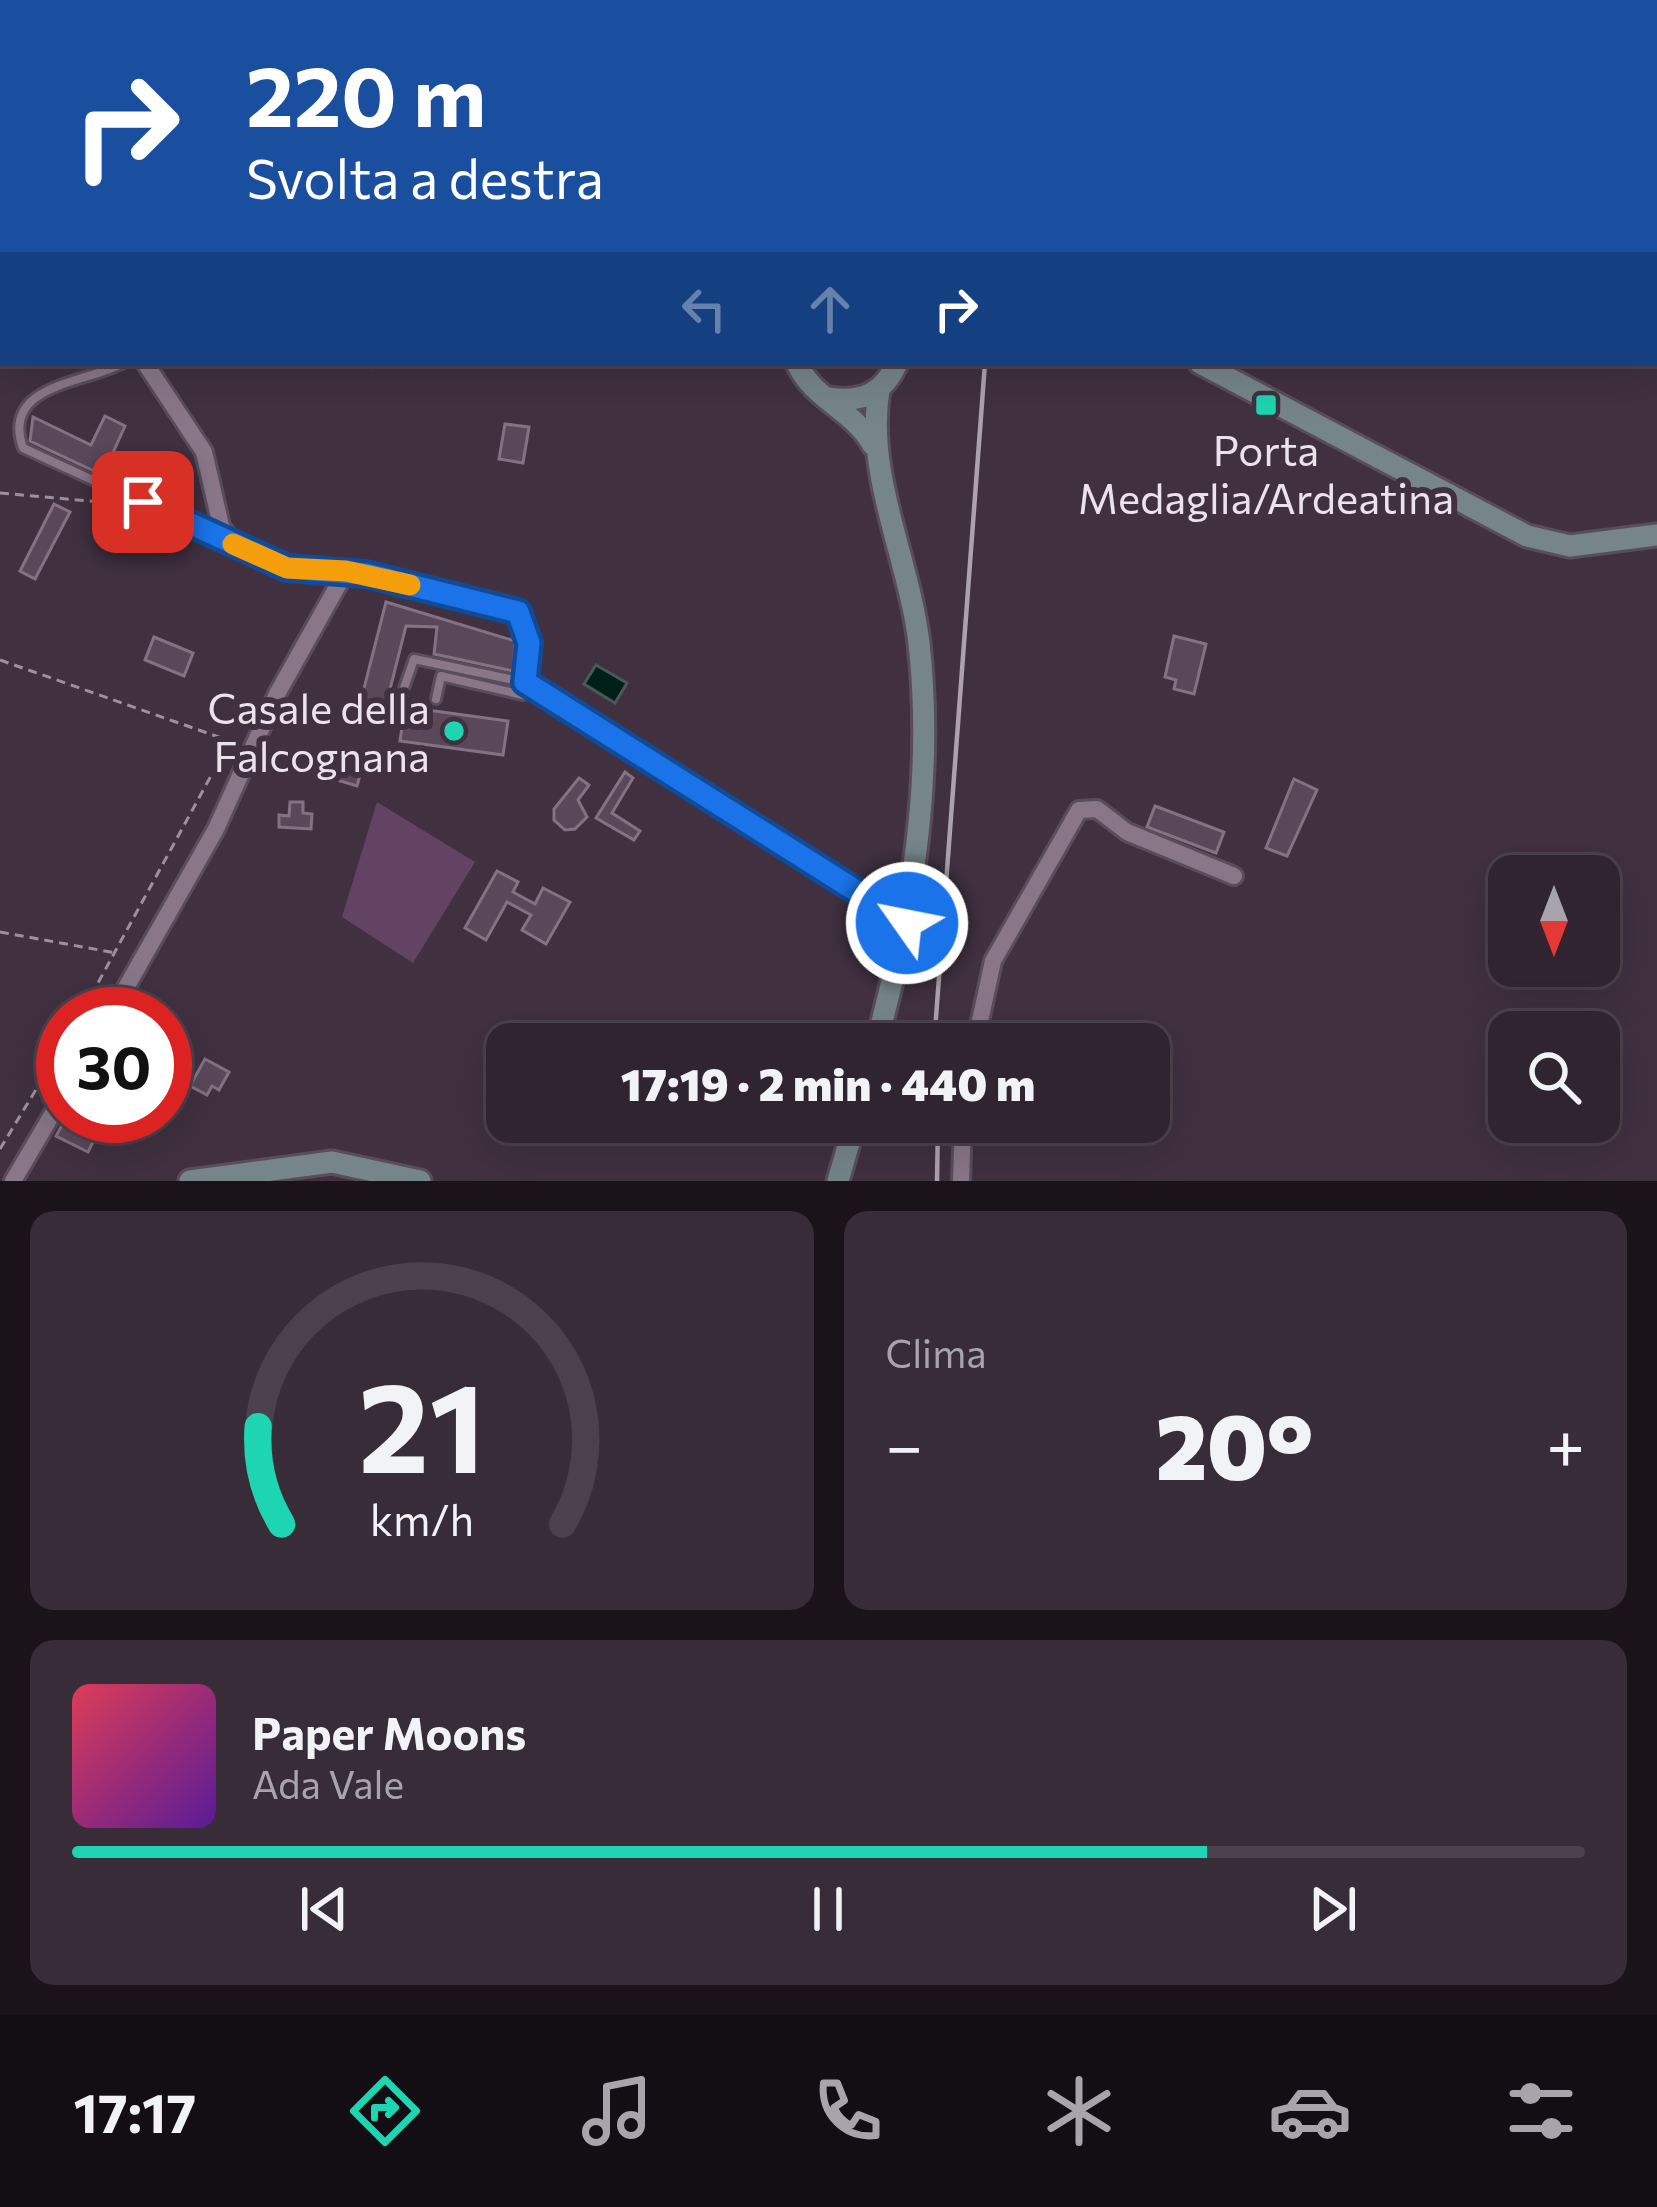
<!DOCTYPE html>
<html lang="it">
<meta charset="utf-8">
<style>
body{margin:0;font-family:Commissioner,sans-serif;background:#382c38;color:#f1f3f6;height:100vh;display:flex;flex-direction:column;font-size:45px;white-space:nowrap}
*{box-sizing:border-box;margin:0}
p{font-size:39px;color:#a8a4ab}
.icon{flex:none;width:66px;height:66px;fill:none;stroke:currentColor;stroke-width:2;stroke-linecap:round;stroke-linejoin:round}
.map{position:relative;height:1181px;overflow:hidden}
.drawer{display:flex;flex-direction:column;gap:30px;padding:30px;background:#1a141a;flex:1}
.drawer>*{flex:none}
.hud{position:absolute;left:0px;top:0px;width:1659px;height:366px;box-shadow:0 12px 48px #0002,0 0 0 3px #4b414c;background:#1a4fa0;color:#fff;overflow:hidden}
.needle{width:78px;rotate:180deg}
.fabs{position:absolute;left:1488px;top:855px;display:grid;gap:24px}
.fabs a{display:grid;place-items:center;width:132px;height:132px;border-radius:24px;background:#302430;box-shadow:0 12px 48px #0002,0 0 0 3px #4b414c;font-size:60px}
.speed{position:absolute;left:36px;top:987px;display:flex;gap:24px;font-size:60px;font-weight:700;text-align:center}
.speed>*{display:grid;place-content:center;width:156px;height:156px;border-radius:50%;background:#302430;box-shadow:0 12px 48px #0002,0 0 0 3px #4b414c;line-height:1}
.speed .limit{border:18px solid #d22;background:#fff;color:#111}
.pin{position:absolute;display:grid;place-items:center;width:102px;height:102px;color:#fff;margin:-51px;border-radius:24px;box-shadow:0 6px 18px #0006}
.me{position:absolute;width:132px;margin:-66px;rotate:303deg;stroke-linejoin:round;filter:drop-shadow(0 0 9px #0008)}
.turn{display:flex;align-items:center;gap:42px;height:252px;padding:0 48px;font-size:54px}
.turn .icon{width:156px;height:156px;stroke-width:2.5}
.turn b{display:block;font-size:84px;line-height:102px}
.lanes{display:flex;align-items:center;height:114px;padding:0 48px;background:#0003;justify-content:center;gap:60px;direction:ltr}
.lanes .off{opacity:.35}
.big{font-size:90px;font-weight:800;line-height:1.1}
.drawer .widget{flex:1;display:flex;flex-direction:column;justify-content:center;gap:18px;min-width:0;padding:0 42px;border-radius:24px;background:#382c38}
.drawer .dial{align-items:center;gap:0}
.dial svg{height:312px;overflow:visible;fill:none;stroke:#4b414c;stroke-width:7;stroke-linecap:round;text-anchor:middle}
.dial text{fill:#f1f3f6;stroke:none}
.song{display:flex;align-items:center;gap:36px}
.cover{width:144px;height:144px;border-radius:18px;background:linear-gradient(135deg,hsl(350 70% 55%),hsl(270 70% 35%))}
.played{height:12px;border-radius:6px;background:linear-gradient(90deg,#1dd5b1 75%,#4b414c 75%)}
.keys{display:flex;justify-content:space-around;direction:ltr}
.heat{display:flex;justify-content:space-between;align-items:center;font-size:66px;direction:ltr}
.drawer .tiles{flex:1;display:grid;gap:30px;grid-template-columns:1fr 1fr}
.widget:last-child{grid-column:span 2}
.trip{position:absolute;left:486px;top:1023px;width:684px;height:120px;border-radius:24px;background:#302430;box-shadow:0 12px 48px #0002,0 0 0 3px #4b414c;font-weight:800;line-height:120px;text-align:center}
.tab-bar{display:flex;height:192px;justify-content:space-around;align-items:center;background:#130e13;color:#a8a4ab}
.tab-bar .icon{width:84px;height:84px}
.tab-bar .current{color:#1dd5b1}
.tab-bar b{font-size:54px;color:#f1f3f6}
.map>svg:first-child{display:block}
</style>
<div class="map">
<svg width="1657" height="1181" viewBox="0 0 1657 1181">
<rect width="100%" height="100%" fill="#403040"/>
<!-- green -->
<path fill="#634364" d="M377 802 475 862 413 963 342 917Z"/>
<!-- water -->
<path fill="#001f18" stroke="#475a58" stroke-width="3" d="M596 665 627 683 615 703 584 684Z"/>
<g fill="none" stroke-linecap="round" stroke-linejoin="round">
<!-- stream -->
<path stroke="#475a58" stroke-width="4.5" d="M682 0 683 3
M372 367 375 363"/>
</g>
<!-- building -->
<path fill="#5a485a" stroke="#847284" stroke-width="3" d="M105 416 125 426 112 455 131 464 122 484 30 441 33 417 91 445Z
M505 424 529 427 523 463 499 459Z
M54 504 70 512 35 579 20 571Z
M386 602 515 641 513 671 434 654 437 627 406 626 382 721 358 712Z
M1174 636 1206 644 1194 694 1174 689 1176 680 1165 677Z
M154 637 193 653 184 676 145 660Z
M405 707 508 721 503 755 400 741Z
M346 752 365 758 357 786 320 775 325 757 343 762Z
M625 772 633 778 612 813 640 831 634 840 596 818Z
M579 778 589 785 578 800 587 817 575 829 565 830 554 820V809Z
M1294 779 1317 790 1287 856 1266 848Z
M290 802H303V813L312 814 311 829 279 827V815L289 816Z
M1155 806 1224 832 1216 853 1147 827Z
M497 871 518 882 513 892 535 904 543 888 570 902 546 944 522 930 531 915 507 902 486 940 465 928Z
M205 1059 229 1072 219 1090 212 1086 207 1095 190 1086Z
M67 1116 104 1120 88 1152 56 1136Z"/>
<g fill="none" stroke-linecap="round" stroke-linejoin="round">
<defs>
<path id="lane" d="M1121 3 1123 0
M0 159H3
M123 363C89 383 0 383 23 448L229 543
M404 688 414 659 524 682
M436 699 441 676 523 695 536 691"/>
<path id="street" d="M133 0V3
M145 363 204 452 221 526 234 545 287 568 366 574 518 612 529 643 525 683 907 923
M111 1014 216 829 277 694 346 571
M975 1044 993 961 1079 810 1097 809 1127 832 1234 876
M13 1181 63 1096
M961 1181 963 1122"/>
<path id="secondary" d="M843 3V0
M797 363C812 399 854 410 873 445
M1200 363 1527 536 1570 546 1657 535
M830 398C862 403 884 393 897 363
M876 1044C912 913 934 779 919 643 909 559 865 474 879 390
M190 1181 332 1162 420 1181
M838 1181 855 1122"/>
</defs>
<!-- lane casing -->
<use href="#lane" stroke="#5a4d5a" stroke-width="14"/>
<!-- street casing -->
<use href="#street" stroke="#5a4d5a" stroke-width="22"/>
<!-- secondary casing -->
<use href="#secondary" stroke="#5a4d5a" stroke-width="27"/>
<!-- path -->
<path stroke="#9c909c" stroke-width="3" stroke-dasharray="9 6" stroke-linecap="butt" d="M0 493 112 503
M0 660 230 741 81 1014
M0 932 116 953
M0 1149 63 1045"/>
<!-- lane -->
<use href="#lane" stroke="#897789" stroke-width="8"/>
<!-- street -->
<use href="#street" stroke="#897789" stroke-width="16"/>
<!-- secondary -->
<use href="#secondary" stroke="#75858a" stroke-width="21"/>
<!-- rail -->
<path stroke="#ada1ad" stroke-width="4.5" d="M1000 0V3
M934 1044 985 363
M937 1181 938 1122"/>
</g>
<g fill="none" stroke-linecap="round" stroke-linejoin="round">
<defs>
<path id="route" d="M143 502 287 568 366 574 518 612 529 643 525 682 907 923"/>
</defs>
<!-- route casing -->
<use href="#route" stroke="#114b97" stroke-width="30"/>
<!-- route -->
<use href="#route" stroke="#1a73e8" stroke-width="21"/>
<!-- slow -->
<path stroke="#f59e0b" stroke-width="21" d="M233 544 287 568 346 571 410 585"/>
</g>
<!-- markers -->
<g fill="#1dd5b1" stroke="#403040" stroke-width="4.5">
<rect x="1254" y="393" width="24" height="24" rx="6"/>
<circle cx="454" cy="731" r="12"/>
</g>
<g text-anchor="middle" dominant-baseline="central" stroke-width="12" stroke-linejoin="round" paint-order="stroke">
<!-- poi labels -->
<g font-size="42" fill="#ece2ec" stroke="#403040">
<text x="1266" y="449">Porta<tspan x="1266" dy="48">Medaglia/Ardeatina</tspan></text>
<text x="430" y="707" text-anchor="end">Casale della<tspan x="430" dy="48">Falcognana</tspan></text>
</g>
</g>
</svg>
<div class="fabs">
<a><svg class="needle" viewBox="-14 -14 28 28"><path d="M0-13l5 13h-10z" fill="#e53935"/><path d="M0 13l5-13h-10z" fill="#a8a4ab"/></svg></a>
<a><svg class="icon" aria-label="search" viewBox="0 0 24 24"><circle cx="10" cy="10" r="6"/><path d="M15 15l6 6"/></svg></a>
</div>
<div class="speed"><div class="limit">30</div></div>
<div class="pin" style="left:143px;top:502px;background:#d93025"><svg class="icon" aria-label="arrive" viewBox="0 0 24 24"><path d="M6 21V4h12l-3 4 3 4H6"/></svg></div>
<svg class="me" style="left:907px;top:923px" viewBox="-20 -20 40 40"><circle r="17" fill="#1a73e8" stroke="#fff" stroke-width="3"/><path d="M0-11L8 9 0 5-8 9z" fill="#fff"/></svg>
<div class="trip">17:19 · 2 min · 440 m</div>
<div class="hud">
<div class="turn"><svg class="icon" aria-label="right" viewBox="0 0 24 24"><path d="M7 20v-9h11M14 6l5 5-5 5"/></svg><div><b>220 m</b>Svolta a destra</div></div>
<div class="lanes"><svg class="icon off" aria-label="left" viewBox="0 0 24 24"><path d="M17 20v-9H6M10 6l-5 5 5 5"/></svg><svg class="icon off" aria-label="ahead" viewBox="0 0 24 24"><path d="M12 20V5M6 11l6-6 6 6"/></svg><svg class="icon" aria-label="right" viewBox="0 0 24 24"><path d="M7 20v-9h11M14 6l5 5-5 5"/></svg></div>
</div>
</div>
<section class="drawer">
<div class="tiles">
<div class="widget dial"><svg viewBox="0 0 100 80">
<path d="M14 69A42 42 0 1 1 86 69"/>
<path d="M14 69A42 42 0 0 1 8 44" stroke="#1dd5b1"/>
<text x="50" y="56" font-size="32" font-weight="700">21</text>
<text x="50" y="72" font-size="11">km/h</text>
</svg></div>
<div class="widget"><p>Clima</p>
<div class="heat"><a>−</a><b class="big">20°</b><a>+</a></div>
</div>
<div class="widget">
<div class="song"><i class="cover"></i><div><b>Paper Moons</b><p>Ada Vale</p></div></div>
<div class="played"></div>
<div class="keys"><svg class="icon" aria-label="previous" viewBox="0 0 24 24"><path d="M18 5L8 12l10 7zM5 5v14"/></svg><svg class="icon" aria-label="pause" viewBox="0 0 24 24"><path d="M8 5v14M16 5v14"/></svg><svg class="icon" aria-label="next" viewBox="0 0 24 24"><path d="M6 5l10 7-10 7zM19 5v14"/></svg></div>
</div>
</div>
</section>
<nav class="tab-bar">
<b>17:17</b>
<svg class="icon current" aria-label="directions" viewBox="0 0 24 24"><path d="M12 3l9 9-9 9-9-9zM9 14v-3h6M13 9l2 2-2 2"/></svg>
<svg class="icon" aria-label="music" viewBox="0 0 24 24"><path d="M9 18V5l10-2v13"/><circle cx="6" cy="18" r="3"/><circle cx="16" cy="16" r="3"/></svg>
<svg class="icon" aria-label="phone" viewBox="0 0 24 24"><path d="M5 4h4l2 5-3 2q2 4 5 5l2-3 5 2v4C11 20 4 13 5 4z"/></svg>
<svg class="icon" aria-label="climate" viewBox="0 0 24 24"><path d="M12 3v18M4 7l16 10M4 17L20 7"/></svg>
<svg class="icon" aria-label="car" viewBox="0 0 24 24"><path d="M5 17H2v-5l4-1 3-4h7l3 4 3 1v5h-3M9 17h6M6 11h13"/><circle cx="7" cy="17" r="2"/><circle cx="17" cy="17" r="2"/></svg>
<svg class="icon" aria-label="filters" viewBox="0 0 24 24"><path d="M4 7h16M4 17h16"/><circle cx="9" cy="7" r="2"/><circle cx="15" cy="17" r="2"/></svg>
</nav>
